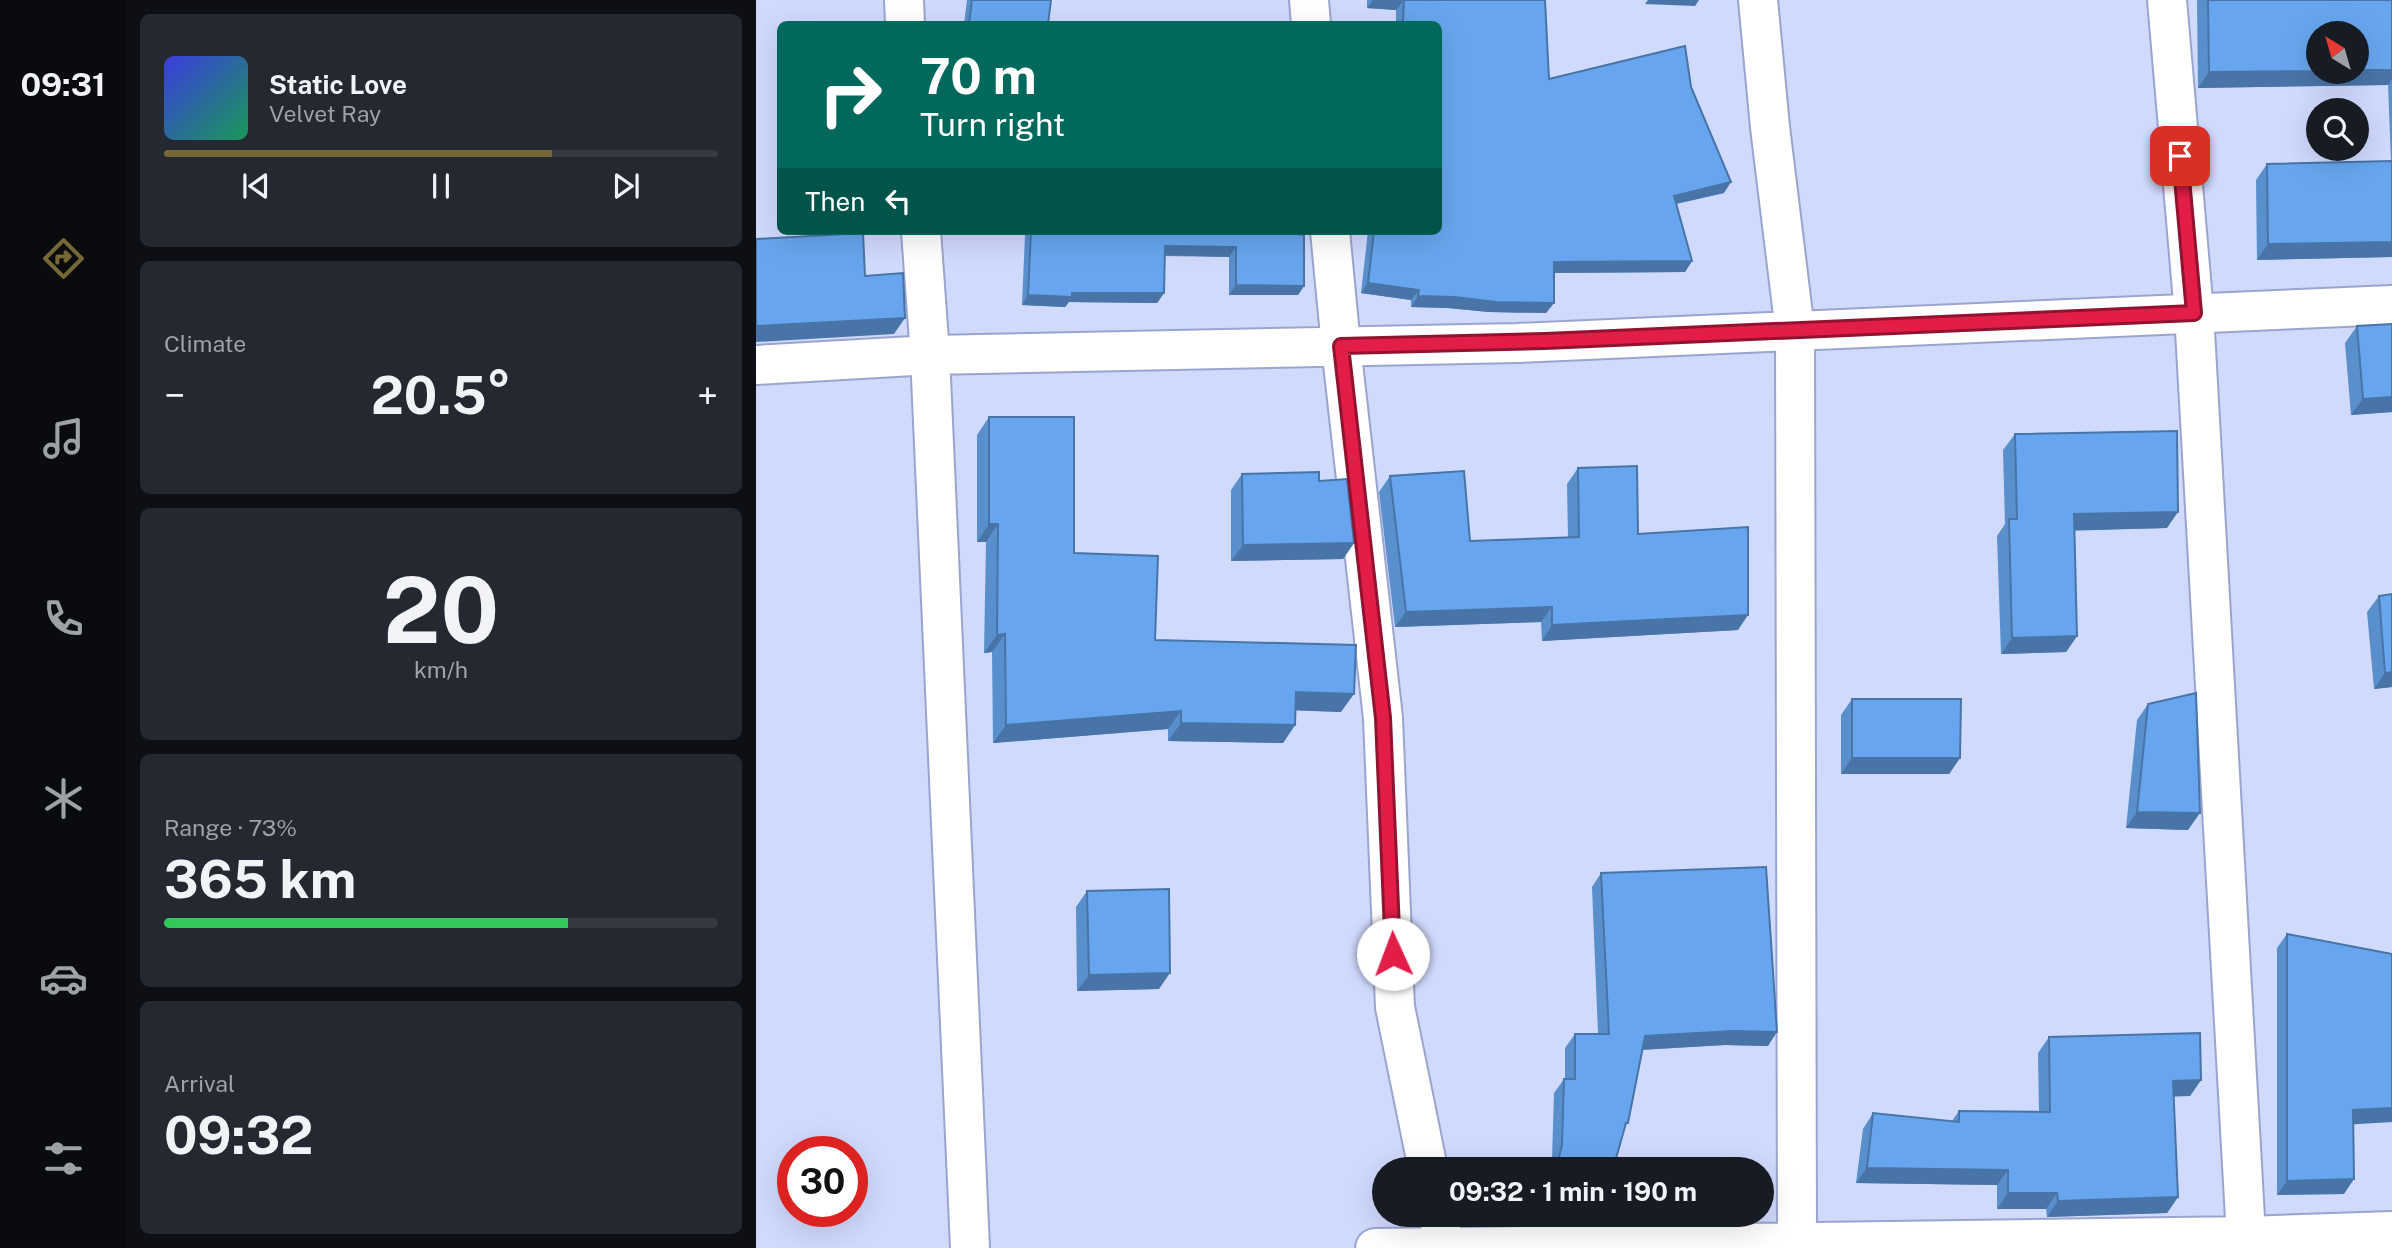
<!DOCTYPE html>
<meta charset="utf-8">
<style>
body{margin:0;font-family:"Public Sans",sans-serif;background:#242831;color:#f1f3f6;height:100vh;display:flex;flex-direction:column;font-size:26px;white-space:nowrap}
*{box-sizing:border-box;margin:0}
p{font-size:23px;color:#9ea1a6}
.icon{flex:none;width:38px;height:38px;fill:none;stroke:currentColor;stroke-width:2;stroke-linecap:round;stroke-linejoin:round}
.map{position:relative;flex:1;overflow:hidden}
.details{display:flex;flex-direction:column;gap:14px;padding:14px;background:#0d0f14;width:630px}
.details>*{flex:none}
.top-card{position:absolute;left:21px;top:21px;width:665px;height:214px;border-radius:10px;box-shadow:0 7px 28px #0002;background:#00695c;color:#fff;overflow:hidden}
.needle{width:46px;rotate:323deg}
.tools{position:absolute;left:1550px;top:21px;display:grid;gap:14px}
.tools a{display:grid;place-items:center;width:63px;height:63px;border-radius:50%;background:#171b24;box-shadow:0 7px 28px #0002;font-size:35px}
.speed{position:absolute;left:21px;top:1136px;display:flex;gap:14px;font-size:35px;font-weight:700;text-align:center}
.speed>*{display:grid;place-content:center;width:91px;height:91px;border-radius:50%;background:#171b24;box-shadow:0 7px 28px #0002;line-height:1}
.speed .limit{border:10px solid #d22;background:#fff;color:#111}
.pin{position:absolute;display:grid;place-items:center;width:60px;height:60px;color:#fff;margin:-30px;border-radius:14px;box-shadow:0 4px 10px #0006}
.me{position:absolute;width:77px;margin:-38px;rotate:358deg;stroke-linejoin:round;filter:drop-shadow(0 0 5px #0008)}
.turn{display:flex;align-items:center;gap:24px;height:147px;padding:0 28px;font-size:32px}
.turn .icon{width:91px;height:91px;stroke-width:2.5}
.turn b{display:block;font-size:49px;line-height:60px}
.then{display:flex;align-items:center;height:66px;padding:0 28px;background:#0003;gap:14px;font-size:26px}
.big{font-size:52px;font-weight:700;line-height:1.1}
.details .tile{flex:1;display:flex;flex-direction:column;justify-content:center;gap:10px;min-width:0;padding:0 24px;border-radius:10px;background:#242831}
.details .dial{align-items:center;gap:0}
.dial b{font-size:91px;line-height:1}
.song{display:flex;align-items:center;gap:21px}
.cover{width:84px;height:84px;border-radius:10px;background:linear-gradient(135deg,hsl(240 70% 55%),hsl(150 70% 35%))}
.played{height:7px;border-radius:4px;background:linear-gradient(90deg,#766734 70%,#363941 70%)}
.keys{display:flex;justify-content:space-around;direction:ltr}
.heat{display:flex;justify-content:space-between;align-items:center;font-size:38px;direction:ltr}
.charge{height:10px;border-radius:5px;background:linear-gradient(90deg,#34c759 73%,#363941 0)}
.trip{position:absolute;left:616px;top:1157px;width:402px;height:70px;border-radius:35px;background:#171b24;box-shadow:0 7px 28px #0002;font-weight:700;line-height:70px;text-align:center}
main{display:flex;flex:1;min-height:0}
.tab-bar{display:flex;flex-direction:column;width:126px;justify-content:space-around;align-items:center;background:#090b0e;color:#9ea1a6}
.tab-bar .icon{width:49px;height:49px}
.tab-bar .selected{color:#766734}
.tab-bar b{font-size:32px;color:#f1f3f6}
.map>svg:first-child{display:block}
</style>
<main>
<nav class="tab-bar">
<b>09:31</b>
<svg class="icon selected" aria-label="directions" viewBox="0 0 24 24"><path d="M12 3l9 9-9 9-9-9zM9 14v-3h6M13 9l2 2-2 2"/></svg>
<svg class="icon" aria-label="music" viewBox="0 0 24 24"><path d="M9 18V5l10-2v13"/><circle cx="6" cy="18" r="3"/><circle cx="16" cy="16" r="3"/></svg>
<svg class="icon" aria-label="phone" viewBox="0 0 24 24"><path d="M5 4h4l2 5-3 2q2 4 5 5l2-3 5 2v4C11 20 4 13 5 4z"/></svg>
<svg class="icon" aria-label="climate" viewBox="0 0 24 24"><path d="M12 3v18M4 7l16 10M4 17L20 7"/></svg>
<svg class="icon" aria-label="car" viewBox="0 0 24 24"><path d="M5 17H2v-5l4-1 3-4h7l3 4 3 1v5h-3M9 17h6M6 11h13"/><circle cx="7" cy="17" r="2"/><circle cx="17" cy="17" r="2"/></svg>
<svg class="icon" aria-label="filters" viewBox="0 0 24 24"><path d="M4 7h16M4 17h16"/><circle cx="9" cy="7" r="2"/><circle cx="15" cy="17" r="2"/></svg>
</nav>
<section class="details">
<div class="tile">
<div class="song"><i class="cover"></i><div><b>Static Love</b><p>Velvet Ray</p></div></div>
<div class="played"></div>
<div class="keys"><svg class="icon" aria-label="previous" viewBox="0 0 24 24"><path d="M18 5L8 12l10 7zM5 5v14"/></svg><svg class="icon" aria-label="pause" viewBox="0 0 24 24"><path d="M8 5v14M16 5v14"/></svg><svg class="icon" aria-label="next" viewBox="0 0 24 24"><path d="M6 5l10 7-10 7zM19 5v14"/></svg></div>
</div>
<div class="tile"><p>Climate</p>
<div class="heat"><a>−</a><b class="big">20.5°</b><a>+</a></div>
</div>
<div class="tile dial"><b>20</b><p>km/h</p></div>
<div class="tile"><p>Range · 73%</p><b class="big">365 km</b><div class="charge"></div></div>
<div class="tile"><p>Arrival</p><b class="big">09:32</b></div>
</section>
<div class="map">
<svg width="1636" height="1248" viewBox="0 0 1636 1248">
<rect width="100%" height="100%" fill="#d0dafd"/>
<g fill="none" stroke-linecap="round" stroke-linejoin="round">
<defs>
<path id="street" d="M148 0 149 24
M553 0 555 24
M1002 0 1014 127 1039 331 1041 1241
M1411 0 1438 313 1490 1236
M165 231 174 355 214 1248
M574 231 585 346 627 718 639 1007 672 1169
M0 365 174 355 761 343 1636 305
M682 1214 688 1246
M619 1248 1490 1236 1636 1231"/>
</defs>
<!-- street casing -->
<use href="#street" stroke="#9aa5cf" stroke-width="42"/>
<!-- street -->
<use href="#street" stroke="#fff" stroke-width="38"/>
</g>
<!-- wall -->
<path fill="#598fcd" d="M211 0H295L292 24H208Z
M611 0H789L793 79 935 87 968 193 920 204 936 261 929 272 798 273V303L790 313 733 312 692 308 655 307V300L605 293 612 231H682V24H640V10L611 8Z
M1441 0H1636V257L1501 260 1500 180 1511 164 1635 161 1632 85 1442 88Z
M252 231H533L548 286 542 295H473V257L409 256 408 293 401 303 313 302 309 307 266 305 269 235Z
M1601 326 1636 412 1595 415 1589 343Z
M233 417 318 553 399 640 585 712 540 710 539 725 527 743 412 741V729L237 743 236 652 228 653 230 542H221V435Z
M1259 434 1411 528 1318 530 1321 636 1310 652 1245 654 1241 536 1249 524 1247 450Z
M822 468 882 534 982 630 786 641 785 622 639 627 623 492 634 476 714 541 812 538 811 484Z
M486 474 563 481 598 543 587 559 475 561V490Z
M1636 594V687L1618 689 1611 612 1623 596Z
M1096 699 1204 758 1193 774H1085V715Z
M1392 704 1432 830 1370 828 1381 720Z
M845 873 1012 1046 969 1045 886 1050 868 1128 857 1169H794L796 1159 798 1093 808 1079H809V1048L819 1034H842L836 887Z
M331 891 403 989 321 991 320 907Z
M1531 934 1597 1124 1588 1194 1521 1195V948Z
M1293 1037 1445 1080 1434 1096H1417L1422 1197 1411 1213 1291 1217 1290 1209H1241V1185L1100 1183 1107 1129 1117 1113 1196 1121 1203 1111 1283 1112 1282 1053Z"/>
<!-- shaded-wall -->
<path fill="#4874a7" d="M617 0H648L640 10 611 8Z
M892 0H943L939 6 889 4Z
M1601 70H1636V79L1632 85 1442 88 1453 72 1563 71V72H1601Z
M975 182 968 193 910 206 918 196Z
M252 231H272L269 235Z
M1636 242V257L1501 260 1512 244Z
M409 246 480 247 473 257 403 255Z
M936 261 929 272 791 273 798 262Z
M612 283 663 290 655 300 605 293Z
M480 285 548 286 542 295H473Z
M316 293H408L401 303 313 302 309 307 266 305 272 295Z
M662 296 699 297 798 303 790 313 733 312 692 308 655 307Z
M149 318 138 334 0 342V326Z
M1636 397V412L1595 415 1607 399Z
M1422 512 1411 528 1306 531 1318 514Z
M233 524H242L230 542H221Z
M598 543 587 559 475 561 487 545Z
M796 607 785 622 639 627 650 612Z
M992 615 982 630 786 641 796 625Z
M249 634 236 652 228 653 241 635Z
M1321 636 1310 652 1245 654 1256 638Z
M1636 672V687L1618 689 1629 673Z
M540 692 598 694 585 712 528 710Z
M425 711 412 729 237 743 250 725Z
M425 723 539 725 527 743 412 741Z
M1096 758H1204L1193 774H1085Z
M1381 812 1444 813 1432 830 1370 828Z
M414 973 403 989 321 991 333 975Z
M978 1031 1021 1032 1012 1046 969 1045 879 1050 889 1036Z
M1445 1080 1434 1096 1406 1097 1417 1081Z
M1636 1108V1122L1587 1125 1597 1110Z
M1111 1168 1252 1170 1241 1185 1100 1183Z
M1598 1179 1588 1194 1521 1195 1531 1181Z
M1252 1193H1301L1290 1209H1241Z
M1422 1197 1411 1213 1291 1217 1302 1201Z"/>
<!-- building -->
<path fill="#67a6ee" stroke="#4874a7" stroke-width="2" d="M216 0H295L292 24H213Z
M648 0H789L793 79 929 46 935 87 975 182 918 196 936 261 798 262V303L740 302 699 297 662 296 663 290 612 283 618 231H682V24H647Z
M1452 0H1636V70H1601V33H1563V71L1453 72Z
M1636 161V242L1512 244 1511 164Z
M275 231H533V233L548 235V286L480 285V247L409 246 408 293H316V297L272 295Z
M107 233 109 276 147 273 149 318 0 326V239Z
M1636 324V397L1607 399 1601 326Z
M233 417H318V553L402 556 399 640 600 645 598 694 540 692 539 725 425 723V711L250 725 249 634 241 635 242 524H233Z
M1421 431 1422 512 1318 514 1321 636 1256 638 1253 519H1261L1259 434Z
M881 466 882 534 992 527V615L796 625V607L650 612 634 476 708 471 714 541 823 537 822 468Z
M563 472V481L591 479 598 543 487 545 486 474Z
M1636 594V672L1629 673 1623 596Z
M1440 693 1444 813 1381 812 1392 704Z
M1096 699H1205L1204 758H1096Z
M1010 867 1021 1032 978 1031 889 1036 872 1123H870L857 1169H800L806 1145 808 1079H819V1034H853L845 873Z
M413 889 414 973 333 975 331 891Z
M1531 934 1636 954V1108L1597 1110 1598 1179 1531 1181Z
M1444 1033 1445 1080 1417 1081 1422 1197 1302 1201 1301 1193H1252V1170L1111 1168 1117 1113 1203 1122V1111L1294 1112 1293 1037Z"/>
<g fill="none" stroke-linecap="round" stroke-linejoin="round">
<defs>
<path id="route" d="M637 954 627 718 585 346 789 341 1438 313 1424 156"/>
</defs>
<!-- route casing -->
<use href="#route" stroke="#92132f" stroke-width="18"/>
<!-- route -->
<use href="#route" stroke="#e11d48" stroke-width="12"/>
</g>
</svg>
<div class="tools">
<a><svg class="needle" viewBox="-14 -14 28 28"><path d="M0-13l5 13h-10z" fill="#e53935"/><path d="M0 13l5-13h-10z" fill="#9ea1a6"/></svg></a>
<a><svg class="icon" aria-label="search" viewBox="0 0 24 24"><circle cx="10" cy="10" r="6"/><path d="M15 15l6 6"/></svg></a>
</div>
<div class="speed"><div class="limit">30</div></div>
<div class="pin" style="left:1424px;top:156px;background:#d93025"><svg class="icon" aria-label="arrive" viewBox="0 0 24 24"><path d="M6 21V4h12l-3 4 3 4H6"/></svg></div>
<svg class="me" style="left:637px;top:954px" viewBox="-20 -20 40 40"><circle r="19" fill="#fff"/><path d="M0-13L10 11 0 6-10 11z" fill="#e11d48"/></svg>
<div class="trip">09:32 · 1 min · 190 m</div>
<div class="top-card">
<div class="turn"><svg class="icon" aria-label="right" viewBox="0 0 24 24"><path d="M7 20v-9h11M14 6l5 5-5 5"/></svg><div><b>70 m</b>Turn right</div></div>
<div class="then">Then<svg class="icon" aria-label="left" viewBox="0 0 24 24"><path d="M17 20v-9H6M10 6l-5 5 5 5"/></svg></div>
</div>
</div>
</main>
